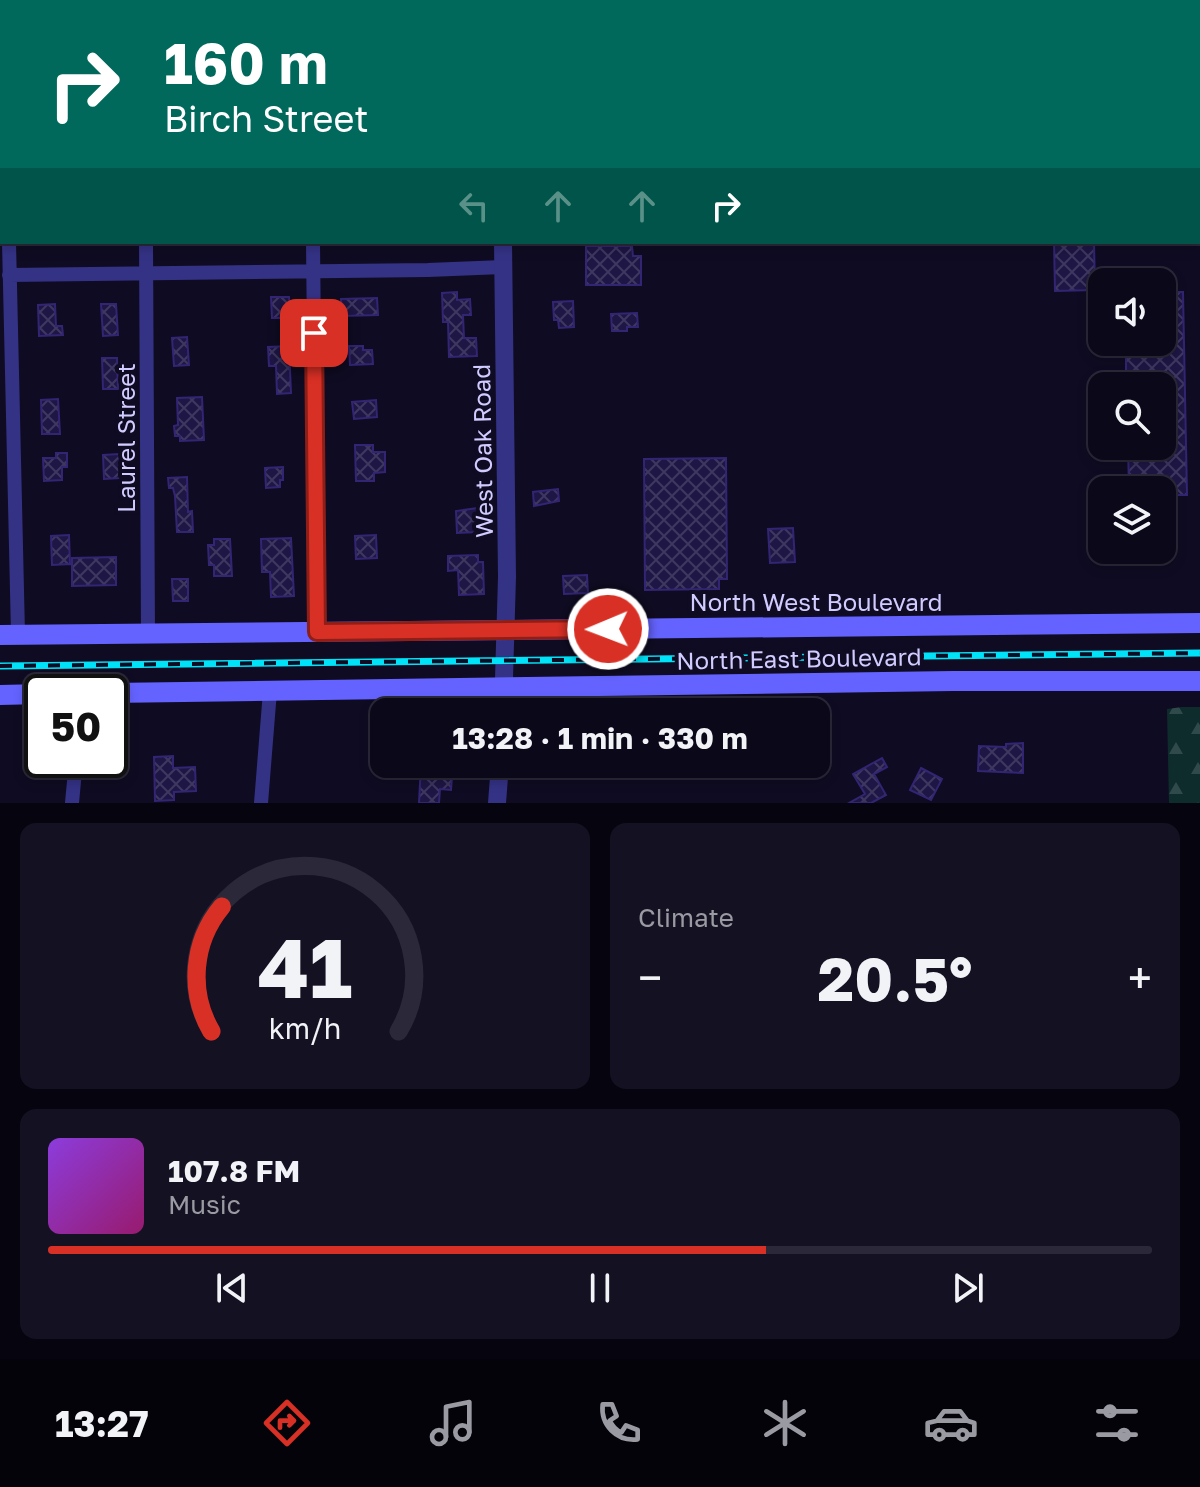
<!DOCTYPE html>
<meta charset="utf-8">
<style>
body{margin:0;font-family:"Golos Text",sans-serif;background:#141123;color:#f1f3f6;height:100vh;display:flex;flex-direction:column;font-size:30px;white-space:nowrap}
*{box-sizing:border-box;margin:0}
p{font-size:26px;color:#9a9aa2}
.icon{flex:none;width:44px;height:44px;fill:none;stroke:currentColor;stroke-width:2;stroke-linecap:round;stroke-linejoin:round}
.map{position:relative;height:803px;overflow:hidden}
.panel{display:flex;flex-direction:column;gap:20px;padding:20px;background:#06040e;flex:1}
.panel>*{flex:none}
.hud{position:absolute;left:0px;top:0px;width:1200px;height:244px;box-shadow:0 4px 12px #0003,0 0 0 2px #2b2939;background:#00695c;color:#fff;overflow:hidden}
.buttons{position:absolute;left:1088px;top:268px;display:grid;gap:16px}
.buttons a{display:grid;place-items:center;width:88px;height:88px;border-radius:16px;background:#0b081a;box-shadow:0 4px 12px #0003,0 0 0 2px #2b2939;font-size:40px}
.speed{position:absolute;left:24px;top:674px;display:flex;gap:16px;font-size:40px;font-weight:700;text-align:center}
.speed>*{display:grid;place-content:center;width:104px;height:104px;border-radius:50%;background:#0b081a;box-shadow:0 4px 12px #0003,0 0 0 2px #2b2939;line-height:1}
.speed .limit{border:4px solid #111;border-radius:12px;background:#fff;color:#111}
.pin{position:absolute;display:grid;place-items:center;width:68px;height:68px;color:#fff;margin:-34px;border-radius:16px;box-shadow:0 4px 12px #0006}
.me{position:absolute;width:88px;margin:-44px;rotate:269deg;stroke-linejoin:round;filter:drop-shadow(0 0 6px #0008)}
.turn{display:flex;align-items:center;gap:28px;height:168px;padding:0 32px;font-size:36px}
.turn .icon{width:104px;height:104px;stroke-width:2.5}
.turn b{display:block;font-size:56px;line-height:68px}
.lanes{display:flex;align-items:center;height:76px;padding:0 32px;background:#0003;justify-content:center;gap:40px;direction:ltr}
.lanes .off{opacity:.35}
.big{font-size:60px;font-weight:700;line-height:1.1}
.panel .tile{flex:1;display:flex;flex-direction:column;justify-content:center;gap:12px;min-width:0;padding:0 28px;border-radius:16px;background:#141123}
.panel .dial{align-items:center;gap:0}
.dial svg{height:208px;overflow:visible;fill:none;stroke:#2b2939;stroke-width:7;stroke-linecap:round;text-anchor:middle}
.dial text{fill:#f1f3f6;stroke:none}
.song{display:flex;align-items:center;gap:24px}
.cover{width:96px;height:96px;border-radius:12px;background:linear-gradient(135deg,hsl(270 70% 55%),hsl(320 70% 35%))}
.played{height:8px;border-radius:4px;background:linear-gradient(90deg,#d93025 65%,#2b2939 65%)}
.keys{display:flex;justify-content:space-around;direction:ltr}
.heat{display:flex;justify-content:space-between;align-items:center;font-size:44px;direction:ltr}
.panel .tiles{flex:1;display:grid;gap:20px;grid-template-columns:1fr 1fr}
.tile:last-child{grid-column:span 2}
.trip{position:absolute;left:370px;top:698px;width:460px;height:80px;border-radius:16px;background:#0b081a;box-shadow:0 4px 12px #0003,0 0 0 2px #2b2939;font-weight:700;line-height:80px;text-align:center}
.tabs{display:flex;height:128px;justify-content:space-around;align-items:center;background:#04030a;color:#9a9aa2}
.tabs .icon{width:56px;height:56px}
.tabs .on{color:#d93025}
.tabs b{font-size:36px;color:#f1f3f6}
.map>svg:first-child{display:block}
</style>
<div class="map">
<svg width="1200" height="803" viewBox="0 0 1200 803">
<defs>
<pattern id="forest-firs" width="22" height="20" patternUnits="userSpaceOnUse" patternTransform="scale(2)"><rect width="22" height="20" fill="#0e2c2b"/><path d="M5 1l3.5 6h-7zM16 11l3.5 6h-7z" fill="#30494b"/></pattern>
<pattern id="building-cross-hatch" width="8" height="8" patternUnits="userSpaceOnUse" patternTransform="scale(2)"><rect width="8" height="8" fill="#1e1644"/><path d="M0 0l8 8M0 8l8-8" fill="none" stroke="#3e3760"/></pattern>
</defs>
<rect width="100%" height="100%" fill="#0f0b22"/>
<!-- forest -->
<path fill="url(#forest-firs)" d="M848 0H1200V65L1198 2Z
M1182 707H1200V803H1169L1167 709Z"/>
<!-- building -->
<path fill="url(#building-cross-hatch)" stroke="#332573" stroke-width="2" d="M1054 242H1094L1095 290 1055 291Z
M586 246H632L633 256H641V285H586Z
M457 292V300L470 299 471 315H463L464 338H476L477 356 449 357 448 322H443L442 293Z
M1162 292H1183L1187 495H1171L1172 530 1162 531V490H1129L1128 446H1162V386H1126V342H1162Z
M271 297H289L290 311H281V318H272Z
M377 298 378 315 342 316 341 299Z
M573 301 574 327 559 328 558 320H554L553 302Z
M55 304 56 326H62L63 335 39 336 38 305Z
M101 304H116L118 335 103 336Z
M637 313 638 327H627V331H612L611 314Z
M187 337 189 365 174 366 172 338Z
M289 346 291 393 277 394 276 366H269L268 347Z
M349 346H363V350H372L373 364 350 365Z
M102 358H117L118 389H103Z
M202 397 204 440 180 441V436H175L174 426 178 425 177 398Z
M58 399 60 434H42L41 400Z
M376 400 377 417 354 419 352 402Z
M355 445H373V452H385V472L374 473V481H356Z
M56 453H67V467H62V480L44 481 43 458H56Z
M119 454 120 478 104 479 103 455Z
M726 458 727 579H719V589L645 590 644 459Z
M283 467V480H280V487L266 488 265 468Z
M187 477 188 512 192 511 193 532H177L175 496 173 488H169L168 478Z
M558 489 559 501 534 506 533 492Z
M478 508V532L457 533 456 511Z
M793 528 795 562 770 563 768 529Z
M69 535 70 564 52 565 51 536Z
M376 535 377 558 356 559 355 536Z
M291 538 294 596 271 597 270 572H262L261 539Z
M214 539H230L232 576H214V565H209L208 545H214Z
M478 555V562H483L484 594 459 595 458 570 448 571V556Z
M116 557V585L72 586V558Z
M587 575 588 593 564 594 563 576Z
M172 579H188V601H173Z
M1023 743V773L978 771 979 746 1006 747V744Z
M173 756V768L195 767 196 791 174 792V800L155 801 154 757Z
M882 758 887 767 874 774 886 795 871 803H849L865 794 853 774Z
M421 764H453L451 790 440 789 439 803H419Z
M921 768 942 779 931 800 910 790Z"/>
<g fill="none" stroke-linecap="round" stroke-linejoin="round">
<!-- minor -->
<path stroke="#343285" stroke-width="14" d="M7 0V2
M142 0V2
M310 0V2
M9 242 18 634
M146 242 148 633
M313 242 317 632
M9 275 428 270 503 267
M72 803 76 760
M261 803 270 691"/>
<!-- tertiary -->
<path stroke="#343285" stroke-width="18" d="M502 0V2
M503 712 507 577 503 242
M497 803 500 764"/>
<!-- secondary -->
<path stroke="#6463ff" stroke-width="20" d="M0 635 1200 623
M110 693 953 681H1200
M0 695 42 694"/>
<defs>
<path id="rail" d="M0 666 1200 653"/>
</defs>
<!-- rail casing -->
<use href="#rail" stroke="#00e2f7" stroke-width="7"/>
<!-- rail -->
<use href="#rail" stroke="#0f0b22" stroke-width="4" stroke-dasharray="12" stroke-linecap="butt"/>
</g>
<g fill="none" stroke-linecap="round" stroke-linejoin="round">
<defs>
<path id="route" d="M314 333 317 632 608 629"/>
</defs>
<!-- route casing -->
<use href="#route" stroke="#8d1f18" stroke-width="20"/>
<!-- route -->
<use href="#route" stroke="#d93025" stroke-width="14"/>
</g>
<g text-anchor="middle" dominant-baseline="central" stroke-width="8" stroke-linejoin="round" paint-order="stroke">
<!-- street labels -->
<g font-size="24" fill="#d1ccff" stroke="#0f0b22">
<text transform="translate(125 438) rotate(-90)">Laurel Street</text>
<text transform="translate(482 451) rotate(-91)">West Oak Road</text>
<text x="816" y="601">North West Boulevard</text>
<text transform="translate(799 658) rotate(-1)">North East Boulevard</text>
</g>
</g>
</svg>
<div class="buttons">
<a><svg class="icon" aria-label="sound" viewBox="0 0 24 24"><path d="M4 9h4l5-4v14l-5-4H4zM17 9q2 3 0 6"/></svg></a>
<a><svg class="icon" aria-label="search" viewBox="0 0 24 24"><circle cx="10" cy="10" r="6"/><path d="M15 15l6 6"/></svg></a>
<a><svg class="icon" aria-label="layers" viewBox="0 0 24 24"><path d="M12 4l9 5-9 5-9-5zM3 14l9 5 9-5"/></svg></a>
</div>
<div class="speed"><div class="limit">50</div></div>
<div class="pin" style="left:314px;top:333px;background:#d93025"><svg class="icon" aria-label="arrive" viewBox="0 0 24 24"><path d="M6 21V4h12l-3 4 3 4H6"/></svg></div>
<svg class="me" style="left:608px;top:629px" viewBox="-20 -20 40 40"><circle r="17" fill="#d93025" stroke="#fff" stroke-width="3"/><path d="M0-11L8 9 0 5-8 9z" fill="#fff"/></svg>
<div class="trip">13:28 · 1 min · 330 m</div>
<div class="hud">
<div class="turn"><svg class="icon" aria-label="right" viewBox="0 0 24 24"><path d="M7 20v-9h11M14 6l5 5-5 5"/></svg><div><b>160 m</b>Birch Street</div></div>
<div class="lanes"><svg class="icon off" aria-label="left" viewBox="0 0 24 24"><path d="M17 20v-9H6M10 6l-5 5 5 5"/></svg><svg class="icon off" aria-label="ahead" viewBox="0 0 24 24"><path d="M12 20V5M6 11l6-6 6 6"/></svg><svg class="icon off" aria-label="ahead" viewBox="0 0 24 24"><path d="M12 20V5M6 11l6-6 6 6"/></svg><svg class="icon" aria-label="right" viewBox="0 0 24 24"><path d="M7 20v-9h11M14 6l5 5-5 5"/></svg></div>
</div>
</div>
<section class="panel">
<div class="tiles">
<div class="tile dial"><svg viewBox="0 0 100 80">
<path d="M14 69A42 42 0 1 1 86 69"/>
<path d="M14 69A42 42 0 0 1 18 21" stroke="#d93025"/>
<text x="50" y="56" font-size="32" font-weight="700">41</text>
<text x="50" y="72" font-size="11">km/h</text>
</svg></div>
<div class="tile"><p>Climate</p>
<div class="heat"><a>−</a><b class="big">20.5°</b><a>+</a></div>
</div>
<div class="tile">
<div class="song"><i class="cover"></i><div><b>107.8 FM</b><p>Music</p></div></div>
<div class="played"></div>
<div class="keys"><svg class="icon" aria-label="previous" viewBox="0 0 24 24"><path d="M18 5L8 12l10 7zM5 5v14"/></svg><svg class="icon" aria-label="pause" viewBox="0 0 24 24"><path d="M8 5v14M16 5v14"/></svg><svg class="icon" aria-label="next" viewBox="0 0 24 24"><path d="M6 5l10 7-10 7zM19 5v14"/></svg></div>
</div>
</div>
</section>
<nav class="tabs">
<b>13:27</b>
<svg class="icon on" aria-label="directions" viewBox="0 0 24 24"><path d="M12 3l9 9-9 9-9-9zM9 14v-3h6M13 9l2 2-2 2"/></svg>
<svg class="icon" aria-label="music" viewBox="0 0 24 24"><path d="M9 18V5l10-2v13"/><circle cx="6" cy="18" r="3"/><circle cx="16" cy="16" r="3"/></svg>
<svg class="icon" aria-label="phone" viewBox="0 0 24 24"><path d="M5 4h4l2 5-3 2q2 4 5 5l2-3 5 2v4C11 20 4 13 5 4z"/></svg>
<svg class="icon" aria-label="climate" viewBox="0 0 24 24"><path d="M12 3v18M4 7l16 10M4 17L20 7"/></svg>
<svg class="icon" aria-label="car" viewBox="0 0 24 24"><path d="M5 17H2v-5l4-1 3-4h7l3 4 3 1v5h-3M9 17h6M6 11h13"/><circle cx="7" cy="17" r="2"/><circle cx="17" cy="17" r="2"/></svg>
<svg class="icon" aria-label="filters" viewBox="0 0 24 24"><path d="M4 7h16M4 17h16"/><circle cx="9" cy="7" r="2"/><circle cx="15" cy="17" r="2"/></svg>
</nav>
